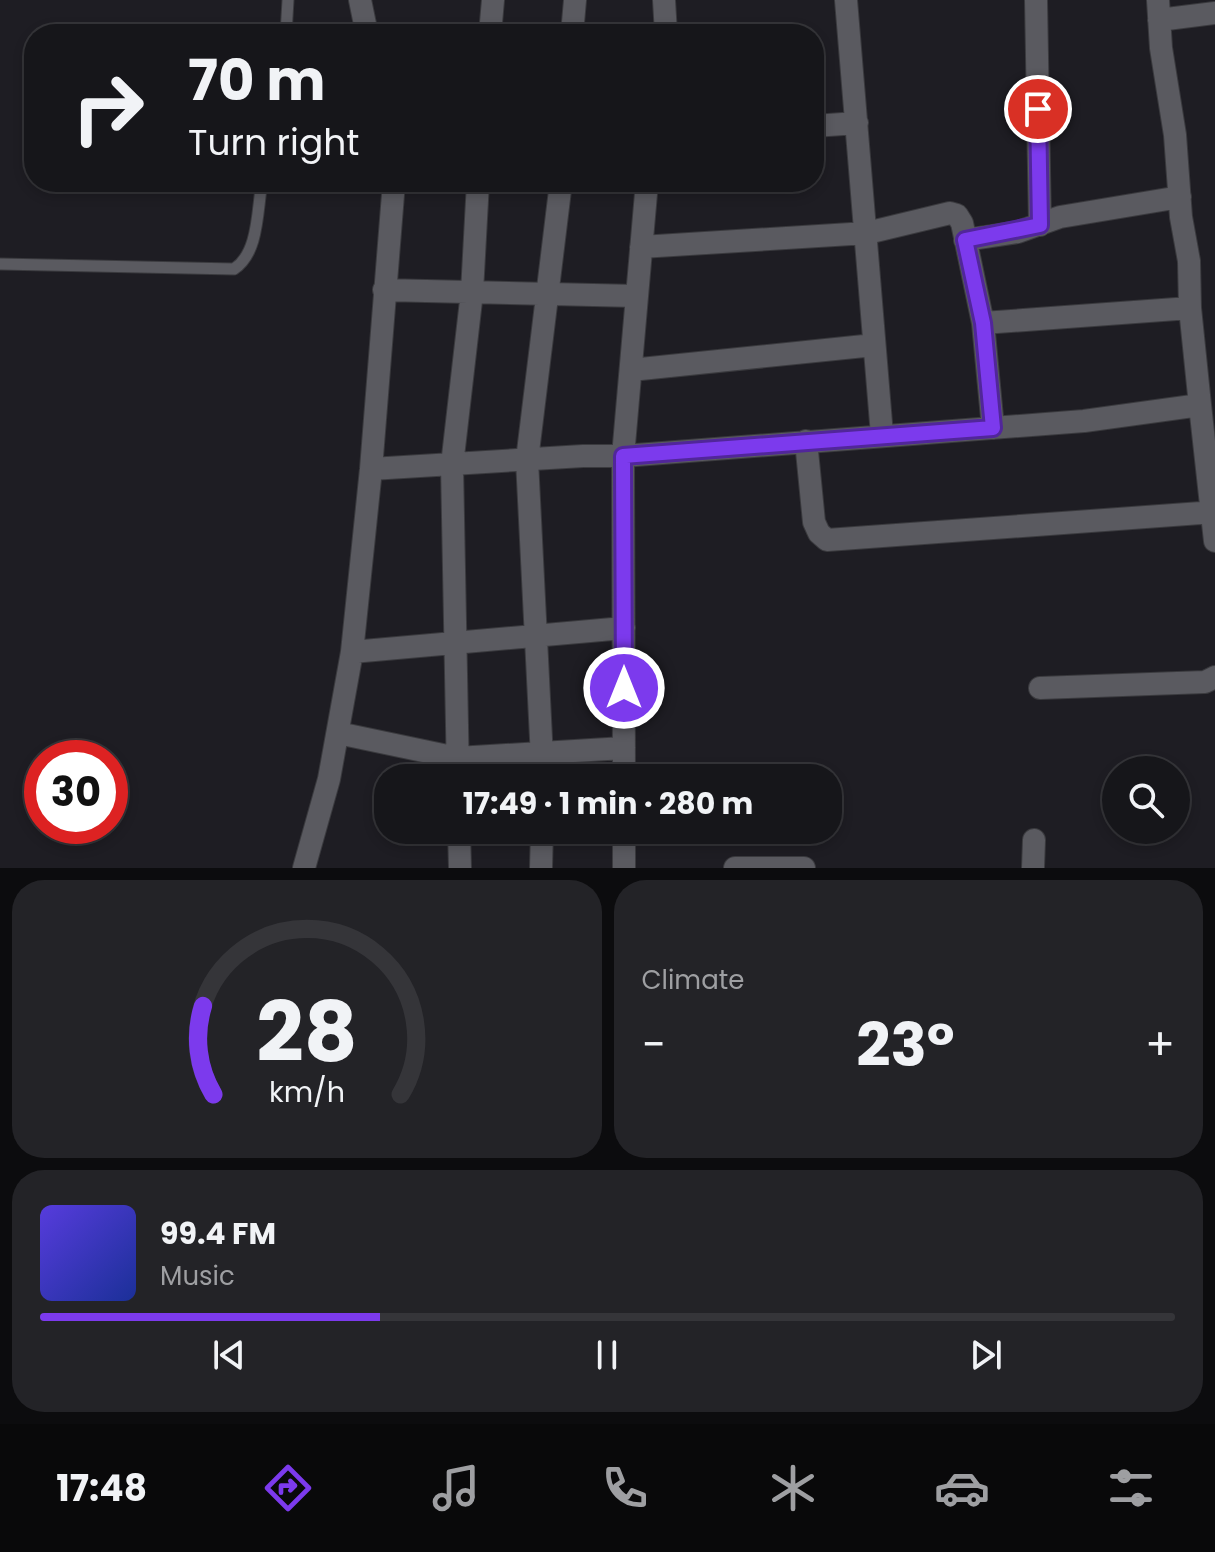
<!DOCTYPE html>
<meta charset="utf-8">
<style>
body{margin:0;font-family:Poppins,sans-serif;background:#232327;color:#f1f3f6;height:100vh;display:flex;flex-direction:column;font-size:30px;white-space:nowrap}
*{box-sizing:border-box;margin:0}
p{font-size:26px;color:#9e9fa2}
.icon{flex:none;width:44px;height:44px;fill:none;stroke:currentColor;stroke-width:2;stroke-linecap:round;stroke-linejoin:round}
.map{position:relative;height:868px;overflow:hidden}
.panel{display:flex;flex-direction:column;gap:12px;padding:12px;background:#0c0c0e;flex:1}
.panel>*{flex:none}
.hud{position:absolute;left:24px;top:24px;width:800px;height:168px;border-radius:32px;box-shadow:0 4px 12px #0003,0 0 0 2px #353539;background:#16161a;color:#f1f3f6;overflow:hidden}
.buttons{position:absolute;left:1102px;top:756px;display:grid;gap:16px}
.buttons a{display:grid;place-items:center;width:88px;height:88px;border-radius:50%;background:#16161a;box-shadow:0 4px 12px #0003,0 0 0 2px #353539;font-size:40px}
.speed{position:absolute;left:24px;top:740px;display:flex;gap:16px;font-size:40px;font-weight:700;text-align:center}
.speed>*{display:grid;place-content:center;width:104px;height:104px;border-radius:50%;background:#16161a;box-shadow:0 4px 12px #0003,0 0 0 2px #353539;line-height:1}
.speed .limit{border:12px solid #d22;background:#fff;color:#111}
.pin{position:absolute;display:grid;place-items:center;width:68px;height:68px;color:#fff;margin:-34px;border:4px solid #fff;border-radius:50%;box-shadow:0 2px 8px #0007}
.me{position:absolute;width:88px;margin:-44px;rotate:0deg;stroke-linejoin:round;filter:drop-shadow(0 0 6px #0008)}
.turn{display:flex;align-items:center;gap:28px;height:168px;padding:0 32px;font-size:36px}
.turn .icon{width:104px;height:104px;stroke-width:2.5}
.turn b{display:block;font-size:56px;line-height:68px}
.big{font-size:60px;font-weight:700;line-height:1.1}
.panel .widget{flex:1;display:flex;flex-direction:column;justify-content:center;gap:12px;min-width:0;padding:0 28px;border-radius:32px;background:#232327}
.panel .dial{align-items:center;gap:0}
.dial svg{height:208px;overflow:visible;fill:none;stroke:#353539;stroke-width:7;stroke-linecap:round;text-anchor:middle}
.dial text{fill:#f1f3f6;stroke:none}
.song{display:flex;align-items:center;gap:24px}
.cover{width:96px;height:96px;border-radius:12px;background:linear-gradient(135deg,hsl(250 70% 55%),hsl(230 70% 35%))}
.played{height:8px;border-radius:4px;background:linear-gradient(90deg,#7c3aed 30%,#353539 30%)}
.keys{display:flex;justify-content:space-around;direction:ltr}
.heat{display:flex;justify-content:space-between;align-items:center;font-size:44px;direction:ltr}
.panel .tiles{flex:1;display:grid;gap:12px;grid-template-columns:1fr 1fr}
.widget:last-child{grid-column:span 2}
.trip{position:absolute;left:374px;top:764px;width:468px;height:80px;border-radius:32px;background:#16161a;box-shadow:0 4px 12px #0003,0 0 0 2px #353539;font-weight:700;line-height:80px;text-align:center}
.tab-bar{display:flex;height:128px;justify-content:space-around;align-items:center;background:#09090a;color:#9e9fa2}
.tab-bar .icon{width:56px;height:56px}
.tab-bar .active{color:#7c3aed}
.tab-bar b{font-size:36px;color:#f1f3f6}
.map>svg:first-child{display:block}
</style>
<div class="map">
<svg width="1215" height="868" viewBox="0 0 1215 868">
<rect width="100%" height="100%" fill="#1e1d23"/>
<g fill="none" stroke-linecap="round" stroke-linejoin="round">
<defs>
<path id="lane" d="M286 34 288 0
M0 264 234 269C259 253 257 210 262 182"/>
<path id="street" d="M360 0 367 34
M664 0 666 34
M846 0 882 435
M1036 0 1040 225
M1159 20 1215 13
M490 34 493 0
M572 34 575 0
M814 126 857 123
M965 240 1018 232 1060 217 1180 197
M641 247 867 233 950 213 957 215 962 223 983 323 993 428
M384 290 636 296
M983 323 1190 308
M631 370 874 345
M1200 405 1215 541
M806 441 814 522 819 533 827 540 1215 512
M371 469 583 456H623L1084 421 1200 405 1190 308 1189 261 1181 217 1175 135 1161 48 1158 0
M352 652 624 628
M1040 688 1205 682 1215 677
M338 733 457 758 624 748
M458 778 452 465 472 292 478 182
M543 778 527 460 561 182
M624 778 623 456 647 182
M459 830 460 868
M304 868 329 779 352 652 371 469 394 182
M541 868 542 830
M624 868V830
M735 868H804
M1033 868 1034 840"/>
</defs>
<!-- lane casing -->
<use href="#lane" stroke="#3a3a3e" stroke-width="13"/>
<!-- street casing -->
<use href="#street" stroke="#3a3a3e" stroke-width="24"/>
<!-- lane -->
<use href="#lane" stroke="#5a5a60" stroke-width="11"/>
<!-- street -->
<use href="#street" stroke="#5a5a60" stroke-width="22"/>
</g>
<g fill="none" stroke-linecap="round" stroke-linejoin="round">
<defs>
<path id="route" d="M624 688 623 456 993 428 983 323 965 240 1040 225 1038 109"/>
</defs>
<!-- route casing -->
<use href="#route" stroke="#51269a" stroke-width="20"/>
<!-- route -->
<use href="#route" stroke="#7c3aed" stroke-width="14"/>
</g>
</svg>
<div class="buttons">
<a><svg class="icon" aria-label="search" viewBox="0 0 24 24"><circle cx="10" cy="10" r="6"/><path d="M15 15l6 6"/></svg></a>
</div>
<div class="speed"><div class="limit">30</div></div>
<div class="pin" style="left:1038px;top:109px;background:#d93025"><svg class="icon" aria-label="arrive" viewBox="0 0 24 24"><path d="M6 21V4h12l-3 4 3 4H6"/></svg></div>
<svg class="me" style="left:624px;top:688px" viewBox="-20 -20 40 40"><circle r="17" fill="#7c3aed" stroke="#fff" stroke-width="3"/><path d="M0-11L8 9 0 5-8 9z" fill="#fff"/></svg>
<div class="trip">17:49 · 1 min · 280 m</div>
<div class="hud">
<div class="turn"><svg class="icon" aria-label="right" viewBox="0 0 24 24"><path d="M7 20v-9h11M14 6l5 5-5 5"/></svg><div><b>70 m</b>Turn right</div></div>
</div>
</div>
<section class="panel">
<div class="tiles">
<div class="widget dial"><svg viewBox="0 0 100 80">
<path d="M14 69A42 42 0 1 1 86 69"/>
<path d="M14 69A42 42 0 0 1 10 35" stroke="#7c3aed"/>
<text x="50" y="56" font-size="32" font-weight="700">28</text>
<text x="50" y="72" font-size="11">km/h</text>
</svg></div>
<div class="widget"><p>Climate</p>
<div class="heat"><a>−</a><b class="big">23°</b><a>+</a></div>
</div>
<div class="widget">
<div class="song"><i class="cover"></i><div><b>99.4 FM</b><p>Music</p></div></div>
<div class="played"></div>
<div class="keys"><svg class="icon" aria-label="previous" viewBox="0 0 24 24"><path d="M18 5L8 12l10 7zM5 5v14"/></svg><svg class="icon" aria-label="pause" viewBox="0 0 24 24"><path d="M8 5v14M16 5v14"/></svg><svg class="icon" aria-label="next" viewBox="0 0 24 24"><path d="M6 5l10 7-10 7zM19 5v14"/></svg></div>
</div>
</div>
</section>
<nav class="tab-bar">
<b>17:48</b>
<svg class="icon active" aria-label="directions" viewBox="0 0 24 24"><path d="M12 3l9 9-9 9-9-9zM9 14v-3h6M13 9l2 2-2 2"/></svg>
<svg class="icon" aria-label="music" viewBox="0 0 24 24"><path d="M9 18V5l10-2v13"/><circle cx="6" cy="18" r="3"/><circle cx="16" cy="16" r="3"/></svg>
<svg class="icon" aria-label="phone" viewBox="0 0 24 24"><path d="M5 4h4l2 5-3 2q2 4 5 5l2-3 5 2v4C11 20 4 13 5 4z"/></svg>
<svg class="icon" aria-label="climate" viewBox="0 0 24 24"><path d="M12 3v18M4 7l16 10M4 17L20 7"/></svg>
<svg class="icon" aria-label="car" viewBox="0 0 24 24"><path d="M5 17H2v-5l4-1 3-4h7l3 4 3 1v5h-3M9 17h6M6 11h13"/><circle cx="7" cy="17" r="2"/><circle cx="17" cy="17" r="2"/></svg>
<svg class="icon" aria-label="filters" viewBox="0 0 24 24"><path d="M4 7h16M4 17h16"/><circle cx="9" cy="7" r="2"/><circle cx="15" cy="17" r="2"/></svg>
</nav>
